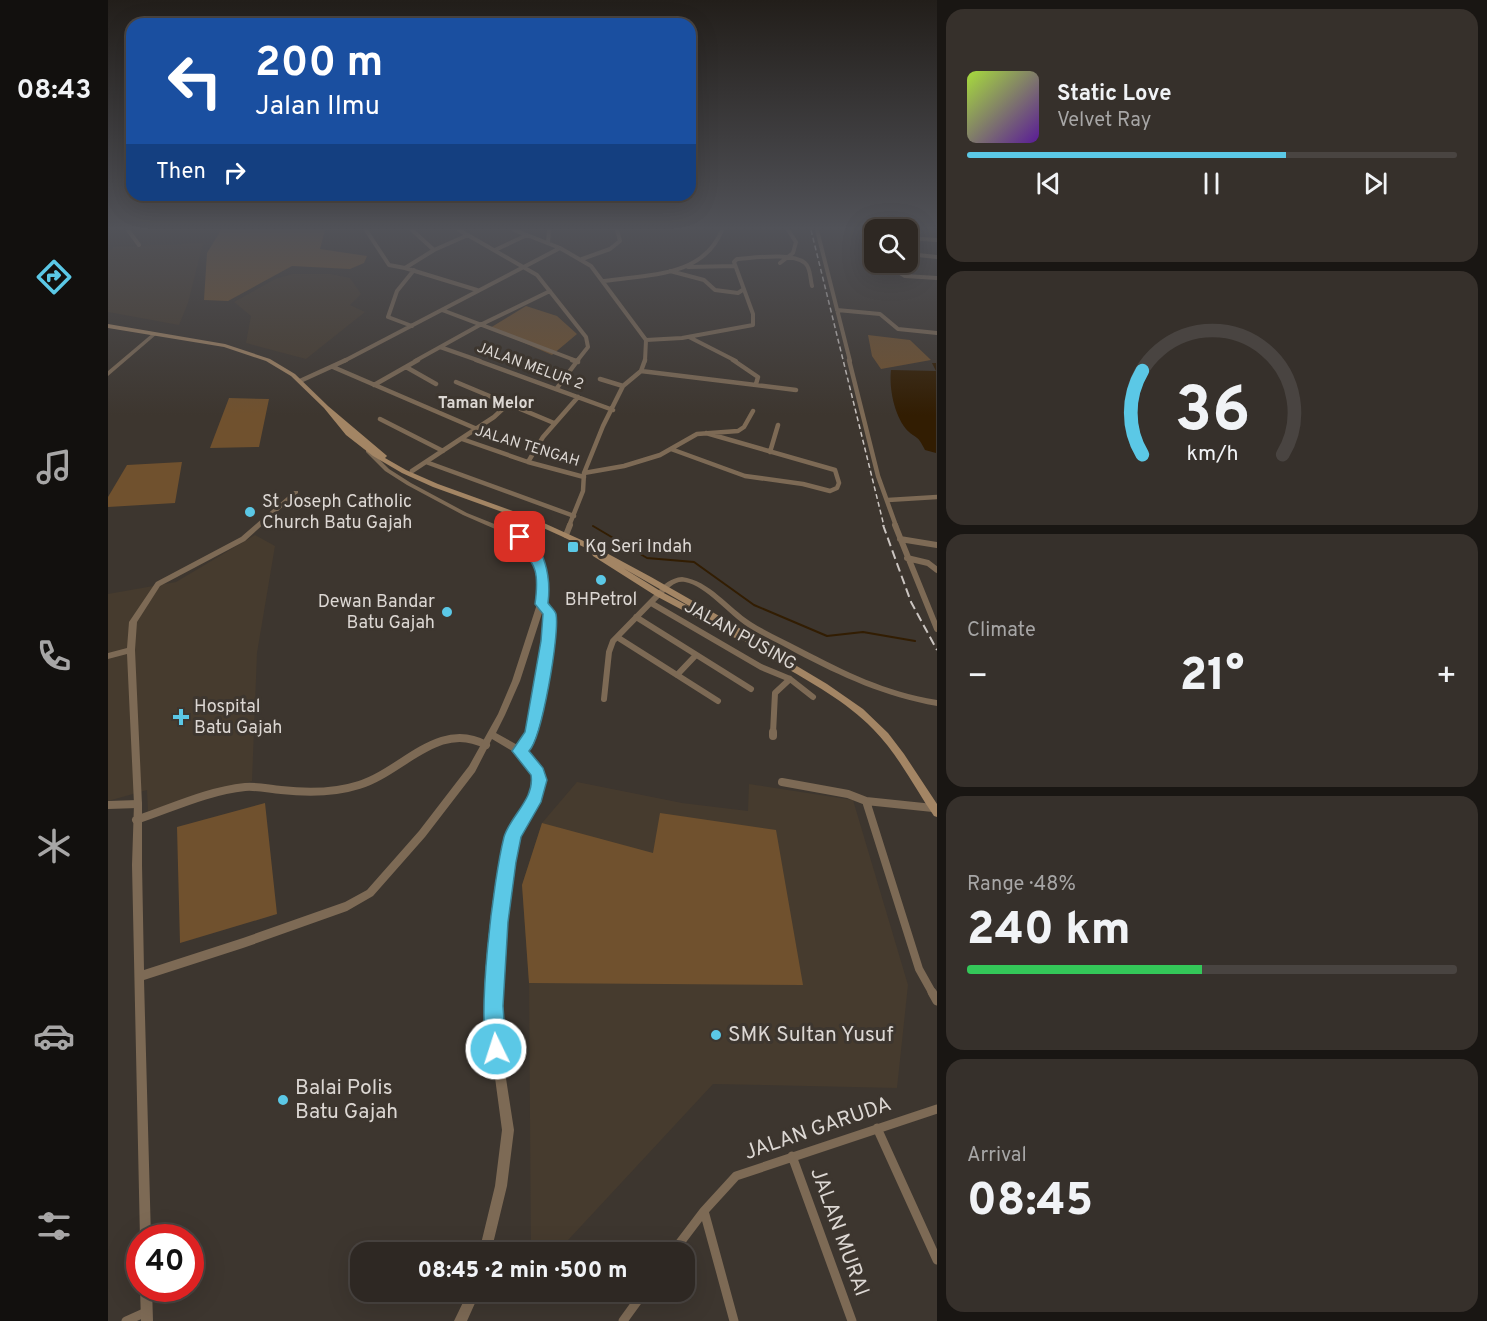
<!DOCTYPE html>
<meta charset="utf-8">
<style>
body{margin:0;font-family:Overpass,sans-serif;background:#36302b;color:#f1f3f6;height:100vh;display:flex;flex-direction:column;font-size:22px;white-space:nowrap}
*{box-sizing:border-box;margin:0}
p{font-size:20px;color:#a7a6a6}
.icon{flex:none;width:33px;height:33px;fill:none;stroke:currentColor;stroke-width:2;stroke-linecap:round;stroke-linejoin:round}
.map{position:relative;flex:1;overflow:hidden}
.sheet{display:flex;flex-direction:column;gap:9px;padding:9px;background:#191613;width:550px}
.sheet>*{flex:none}
.banner{position:absolute;left:18px;top:18px;width:570px;height:183px;border-radius:18px;box-shadow:0 6px 24px #0002,0 0 0 2px #494441;background:#1a4fa0;color:#fff;overflow:hidden}
.tools{position:absolute;left:756px;top:219px;display:grid;gap:12px}
.tools a{display:grid;place-items:center;width:54px;height:54px;border-radius:12px;background:#2e2823;box-shadow:0 6px 24px #0002,0 0 0 2px #494441;font-size:30px}
.speed{position:absolute;left:18px;top:1224px;display:flex;gap:12px;font-size:30px;font-weight:700;text-align:center}
.speed>*{display:grid;place-content:center;width:78px;height:78px;border-radius:50%;background:#2e2823;box-shadow:0 6px 24px #0002,0 0 0 2px #494441;line-height:1}
.speed .limit{border:9px solid #d22;background:#fff;color:#111}
.pin{position:absolute;display:grid;place-items:center;width:51px;height:51px;color:#fff;margin:-26px;border-radius:12px;box-shadow:0 3px 9px #0006}
.me{position:absolute;width:66px;margin:-33px;rotate:356deg;stroke-linejoin:round;filter:drop-shadow(0 0 4px #0008)}
.turn{display:flex;align-items:center;gap:21px;height:126px;padding:0 30px;font-size:27px}
.turn .icon{width:78px;height:78px;stroke-width:2.5}
.turn b{display:block;font-size:42px;line-height:51px}
.then{display:flex;align-items:center;height:57px;padding:0 30px;background:#0003;gap:12px;font-size:22px}
.big{font-size:45px;font-weight:800;line-height:1.1}
.sheet .tile{flex:1;display:flex;flex-direction:column;justify-content:center;gap:9px;min-width:0;padding:0 21px;border-radius:18px;background:#36302b}
.sheet .dial{align-items:center;gap:0}
.dial svg{height:156px;overflow:visible;fill:none;stroke:#494441;stroke-width:7;stroke-linecap:round;text-anchor:middle}
.dial text{fill:#f1f3f6;stroke:none}
.song{display:flex;align-items:center;gap:18px}
.cover{width:72px;height:72px;border-radius:9px;background:linear-gradient(135deg,hsl(80 70% 55%),hsl(270 70% 35%))}
.played{height:6px;border-radius:3px;background:linear-gradient(90deg,#5bc8e6 65%,#494441 65%)}
.keys{display:flex;justify-content:space-around;direction:ltr}
.heat{display:flex;justify-content:space-between;align-items:center;font-size:33px;direction:ltr}
.charge{height:9px;border-radius:4px;background:linear-gradient(90deg,#34c759 48%,#494441 0)}
.trip{position:absolute;left:242px;top:1242px;width:345px;height:60px;border-radius:18px;background:#2e2823;box-shadow:0 6px 24px #0002,0 0 0 2px #494441;font-weight:800;line-height:60px;text-align:center}
main{display:flex;flex:1;min-height:0}
.tabs{display:flex;flex-direction:column;width:108px;justify-content:space-around;align-items:center;background:#12100e;color:#a7a6a6}
.tabs .icon{width:42px;height:42px}
.tabs .current{color:#5bc8e6}
.tabs b{font-size:27px;color:#f1f3f6}
.map>svg:first-child{display:block}
</style>
<main>
<nav class="tabs">
<b>08:43</b>
<svg class="icon current" aria-label="directions" viewBox="0 0 24 24"><path d="M12 3l9 9-9 9-9-9zM9 14v-3h6M13 9l2 2-2 2"/></svg>
<svg class="icon" aria-label="music" viewBox="0 0 24 24"><path d="M9 18V5l10-2v13"/><circle cx="6" cy="18" r="3"/><circle cx="16" cy="16" r="3"/></svg>
<svg class="icon" aria-label="phone" viewBox="0 0 24 24"><path d="M5 4h4l2 5-3 2q2 4 5 5l2-3 5 2v4C11 20 4 13 5 4z"/></svg>
<svg class="icon" aria-label="climate" viewBox="0 0 24 24"><path d="M12 3v18M4 7l16 10M4 17L20 7"/></svg>
<svg class="icon" aria-label="car" viewBox="0 0 24 24"><path d="M5 17H2v-5l4-1 3-4h7l3 4 3 1v5h-3M9 17h6M6 11h13"/><circle cx="7" cy="17" r="2"/><circle cx="17" cy="17" r="2"/></svg>
<svg class="icon" aria-label="filters" viewBox="0 0 24 24"><path d="M4 7h16M4 17h16"/><circle cx="9" cy="7" r="2"/><circle cx="15" cy="17" r="2"/></svg>
</nav>
<div class="map">
<svg width="829" height="1321" viewBox="0 0 829 1321">
<rect width="100%" height="100%" fill="#3d362f"/>
<!-- built -->
<path fill="#463b2e" d="M95 243 80 303 71 325 0 312V254L5 247Z
M184 274H222L242 278 253 294 242 305 257 312 198 359 138 343 143 316 126 302 167 279Z
M147 535 167 546 149 653 144 781 40 811 39 790 0 801V594L68 582Z
M469 782 574 803 640 811 641 784 745 800 800 985 789 1088 605 1084 449 1252H423L421 983 414 885 434 823Z"/>
<!-- green -->
<path fill="#70512e" d="M113 230H217L212 249 259 256 256 263 242 269 184 266 120 301 96 300 99 253Z
M418 306 449 316 469 334 444 355 382 328Z
M760 335 802 340 823 360 773 369 764 356Z
M121 398 161 399 151 447 102 448Z
M74 462 67 503 0 507V497L19 465Z
M157 803 169 914 72 943 69 827Z
M552 813 668 830 695 985 421 983 414 885 434 823 545 853Z"/>
<!-- water -->
<path fill="#321d02" d="M824 363H828V453L817 450C809 433 807 439 798 429 786 414 781 388 783 370L828 371Z"/>
<g fill="none" stroke-linecap="round" stroke-linejoin="round">
<!-- stream -->
<path stroke="#321d02" stroke-width="2" d="M485 526 539 558 586 562 646 605 719 636 755 632 807 641"/>
<!-- minor-far4 -->
<path stroke="#7d6a55" stroke-width="4" d="M20 230 31 245
M258 230 281 265 297 268
M304 230 326 250
M351 230 429 275 478 337 480 347 469 361
M406 230 452 248 483 266 538 340 537 361
M709 230 742 361
M360 235 326 250 297 268 369 290
M800 238 829 240
M440 243 441 230
M387 250 419 235
M800 254 829 257
M474 259 502 249 512 241 509 230
M774 262 797 276 829 278
M672 263 685 253 688 242 680 230
M580 267 627 266
M562 271 596 280 607 290 630 293 636 289
M496 281C539 274 595 278 614 230
M334 310 469 361
M729 310 772 314 790 329 829 333
M304 326 280 317 289 291 306 270
M581 337 628 361
M538 340 574 338 645 325V314L626 262 629 259C645 258 684 252 697 263 703 268 702 279 704 286
M332 347 372 361
M236 361 452 248
M307 361 370 326 442 291"/>
<!-- minor-far3 -->
<path stroke="#7d6a55" stroke-width="4.5" d="M368 360 505 410
M464 360 470 362
M625 360 650 377 648 384
M741 360 770 476 788 526
M225 367 369 429
M298 367 328 384
M533 371 688 390
M492 379 515 386
M192 381 238 360
M348 382 446 423
M266 385 310 360
M449 388 470 360
M272 419 335 451
M354 439 420 462 476 477
M563 449 637 476 695 484 722 491 729 488 731 483 727 470 598 433
M662 452 670 425
M318 462 466 516
M420 462 435 437 470 397
M304 471 386 417 400 404
M476 473 516 466 552 455 589 434 630 431 636 427 645 411
M780 500 829 497
M461 526 475 491 476 473 495 426 515 386 533 371 537 360"/>
<!-- minor-far2 -->
<path stroke="#7d6a55" stroke-width="6" d="M787 525 829 629
M458 535 462 525
M792 539 829 545
M799 558 820 563 829 570
M543 603 653 667 682 679 705 697
M528 617 643 689
M509 637 610 701
M569 675 588 655
M496 699 501 652 505 641 551 594
M424 733 440 641 441 613 433 604
M665 733 667 693 682 679"/>
<!-- minor-far1 -->
<path stroke="#7d6a55" stroke-width="8" d="M665 736V732
M412 751 421 742 424 732
M674 782 740 794 758 801 825 808
M758 801 811 969 825 994
M0 805 30 804
M28 820C64 808 99 791 137 787 149 786 161 789 173 790 199 793 226 793 251 785 294 772 331 719 378 745"/>
<!-- minor -->
<path stroke="#7d6a55" stroke-width="9" d="M824 992 829 1001
M769 1128 829 1260
M684 1156 744 1321
M596 1211 626 1321
M565 1252 596 1211 628 1176 829 1109
M18 1321 38 1312
M515 1321 536 1292"/>
<!-- tertiary -->
<path fill="#7d6a55" fill-rule="evenodd" d="M45 333 49 334 0 376V371Z
M260 449 262 450 281 469 303 483 359 513 414 535 426 548 433 561 439 583 437 604 412 681 397 715 388 733 415 748 433 770 435 780 431 800 409 836 396 922 391 1033 406 1130 399 1186 383 1252H371L387 1186 394 1130 381 1033 386 922 401 835 424 796 427 780 426 774 409 754 384 739 367 772 317 837 265 896 239 911 135 948 36 980 43 1238H32V1239L24 865 26 804 19 654 0 659V653L19 648 21 622 48 582 133 537 186 491H190V493L137 541 52 586 29 622 27 650 34 804V865L36 970 135 938 237 902 259 890 311 831 361 766 390 714 404 681 429 604 433 583 427 561 421 551 410 539 355 515 299 485 277 471 258 452V450Z
M574 577C602 581 620 607 643 622 659 632 675 639 692 648 739 672 775 691 829 700V706C777 697 734 677 688 653 672 644 656 637 640 627 621 615 598 586 577 582 567 580 561 588 554 595H550L549 593C555 584 563 578 574 577Z
M32 1288H44L45 1321H33Z
M360 1292H372L359 1321H346Z"/>
<!-- secondary -->
<path fill="#a38564" fill-rule="evenodd" d="M0 324 117 344 162 359 187 374 220 406 278 455 279 456 277 458 298 470 330 484 427 519 480 543 543 577 627 625 662 650 719 684 755 709 780 733 796 754 829 804V817L826 816C806 787 790 754 765 729 738 701 703 683 670 663 658 655 639 639 627 638L548 596 485 556 484 554 486 552 453 536 422 522 325 487 294 473 265 456 238 435 216 408 183 376 158 361 116 347 0 328ZM515 568 597 615 554 592Z"/>
<!-- rail-far1 -->
<path stroke="#cbc5c1" stroke-width="1.5" stroke-dasharray="5 3" stroke-linecap="butt" d="M703 230 776 526"/>
<!-- rail -->
<path stroke="#cbc5c1" stroke-width="2" stroke-dasharray="9 4.5" stroke-linecap="butt" d="M775 525 803 602 829 650"/>
</g>
<!-- sky -->
<linearGradient id="sky" x2="0" y2="1"><stop stop-color="#221e1a"/><stop offset="0.55" stop-color="#515258"/><stop offset="1" stop-color="#515258" stop-opacity="0"/></linearGradient>
<rect width="829" height="415" fill="url(#sky)"/>
<!-- route -->
<path fill="#5bc8e6" stroke="#3b8296" stroke-width="1.5" d="M412 533C438 543 443 579 440 603 442 606 447 610 448 614 452 633 434 738 421 751L435 768 439 780 433 802 413 837 408 862 400 922 395 1006 398 1049 395 1056 388 1058 381 1056C367 1022 386 876 396 837 402 816 427 799 423 775L404 751 417 732 433 641 435 614 427 604C432 567 426 565 406 537Z"/>
<!-- markers -->
<g fill="#5bc8e6" stroke="#3d362f" stroke-width="2">
<circle cx="142" cy="512" r="6"/>
<rect x="459" y="541" width="12" height="12" rx="3"/>
<circle cx="493" cy="580" r="6"/>
<circle cx="339" cy="612" r="6"/>
<path d="M70 708h6v6h6v6h-6v6h-6v-6h-6v-6h6z"/>
<circle cx="608" cy="1035" r="6"/>
<circle cx="175" cy="1100" r="6"/>
</g>
<g text-anchor="middle" dominant-baseline="central" stroke-width="6" stroke-linejoin="round" paint-order="stroke">
<!-- far-street labels -->
<g font-size="15" fill="#dcd7d3" stroke="#3d362f">
<text transform="translate(422 367) rotate(20)">JALAN MELUR 2</text>
<text transform="translate(419 447) rotate(17)">JALAN TENGAH</text>
</g>
<!-- far-neighbourhood labels -->
<g font-size="16" font-weight="bold" fill="#dcd7d3" stroke="#3d362f">
<text x="378" y="404">Taman Melor</text>
</g>
<!-- poi labels -->
<g font-size="18" fill="#dcd7d3" stroke="#3d362f" text-anchor="start">
<text x="154" y="502">St Joseph Catholic<tspan x="154" dy="21">Church Batu Gajah</tspan></text>
<text x="477" y="547">Kg Seri Indah</text>
<text x="493" y="600" text-anchor="middle">BHPetrol</text>
<text x="327" y="602" text-anchor="end">Dewan Bandar<tspan x="327" dy="21">Batu Gajah</tspan></text>
<text x="86" y="707">Hospital<tspan x="86" dy="21">Batu Gajah</tspan></text>
</g>
<!-- street labels -->
<g font-size="18" fill="#dcd7d3" stroke="#3d362f">
<text transform="translate(632 636) rotate(29)">JALAN PUSING</text>
</g>
<!-- near-poi labels -->
<g font-size="21" fill="#dcd7d3" stroke="#3d362f" text-anchor="start">
<text x="620" y="1035">SMK Sultan Yusuf</text>
<text x="187" y="1088">Balai Polis<tspan x="187" dy="24">Batu Gajah</tspan></text>
</g>
<!-- near-street labels -->
<g font-size="21" fill="#dcd7d3" stroke="#3d362f">
<text transform="translate(710 1129) rotate(-19)">JALAN GARUDA</text>
<text transform="translate(731 1232) rotate(70)">JALAN MURAI</text>
</g>
</g>
</svg>
<div class="tools">
<a><svg class="icon" aria-label="search" viewBox="0 0 24 24"><circle cx="10" cy="10" r="6"/><path d="M15 15l6 6"/></svg></a>
</div>
<div class="speed"><div class="limit">40</div></div>
<div class="pin" style="left:412px;top:537px;background:#d93025"><svg class="icon" aria-label="arrive" viewBox="0 0 24 24"><path d="M6 21V4h12l-3 4 3 4H6"/></svg></div>
<svg class="me" style="left:388px;top:1049px" viewBox="-20 -20 40 40"><circle r="17" fill="#5bc8e6" stroke="#fff" stroke-width="3"/><path d="M0-11L8 9 0 5-8 9z" fill="#fff"/></svg>
<div class="trip">08:45 · 2 min · 500 m</div>
<div class="banner">
<div class="turn"><svg class="icon" aria-label="left" viewBox="0 0 24 24"><path d="M17 20v-9H6M10 6l-5 5 5 5"/></svg><div><b>200 m</b>Jalan Ilmu</div></div>
<div class="then">Then<svg class="icon" aria-label="right" viewBox="0 0 24 24"><path d="M7 20v-9h11M14 6l5 5-5 5"/></svg></div>
</div>
</div>
<section class="sheet">
<div class="tile">
<div class="song"><i class="cover"></i><div><b>Static Love</b><p>Velvet Ray</p></div></div>
<div class="played"></div>
<div class="keys"><svg class="icon" aria-label="previous" viewBox="0 0 24 24"><path d="M18 5L8 12l10 7zM5 5v14"/></svg><svg class="icon" aria-label="pause" viewBox="0 0 24 24"><path d="M8 5v14M16 5v14"/></svg><svg class="icon" aria-label="next" viewBox="0 0 24 24"><path d="M6 5l10 7-10 7zM19 5v14"/></svg></div>
</div>
<div class="tile dial"><svg viewBox="0 0 100 80">
<path d="M14 69A42 42 0 1 1 86 69"/>
<path d="M14 69A42 42 0 0 1 14 26" stroke="#5bc8e6"/>
<text x="50" y="56" font-size="32" font-weight="700">36</text>
<text x="50" y="72" font-size="11">km/h</text>
</svg></div>
<div class="tile"><p>Climate</p>
<div class="heat"><a>−</a><b class="big">21°</b><a>+</a></div>
</div>
<div class="tile"><p>Range · 48%</p><b class="big">240 km</b><div class="charge"></div></div>
<div class="tile"><p>Arrival</p><b class="big">08:45</b></div>
</section>
</main>
